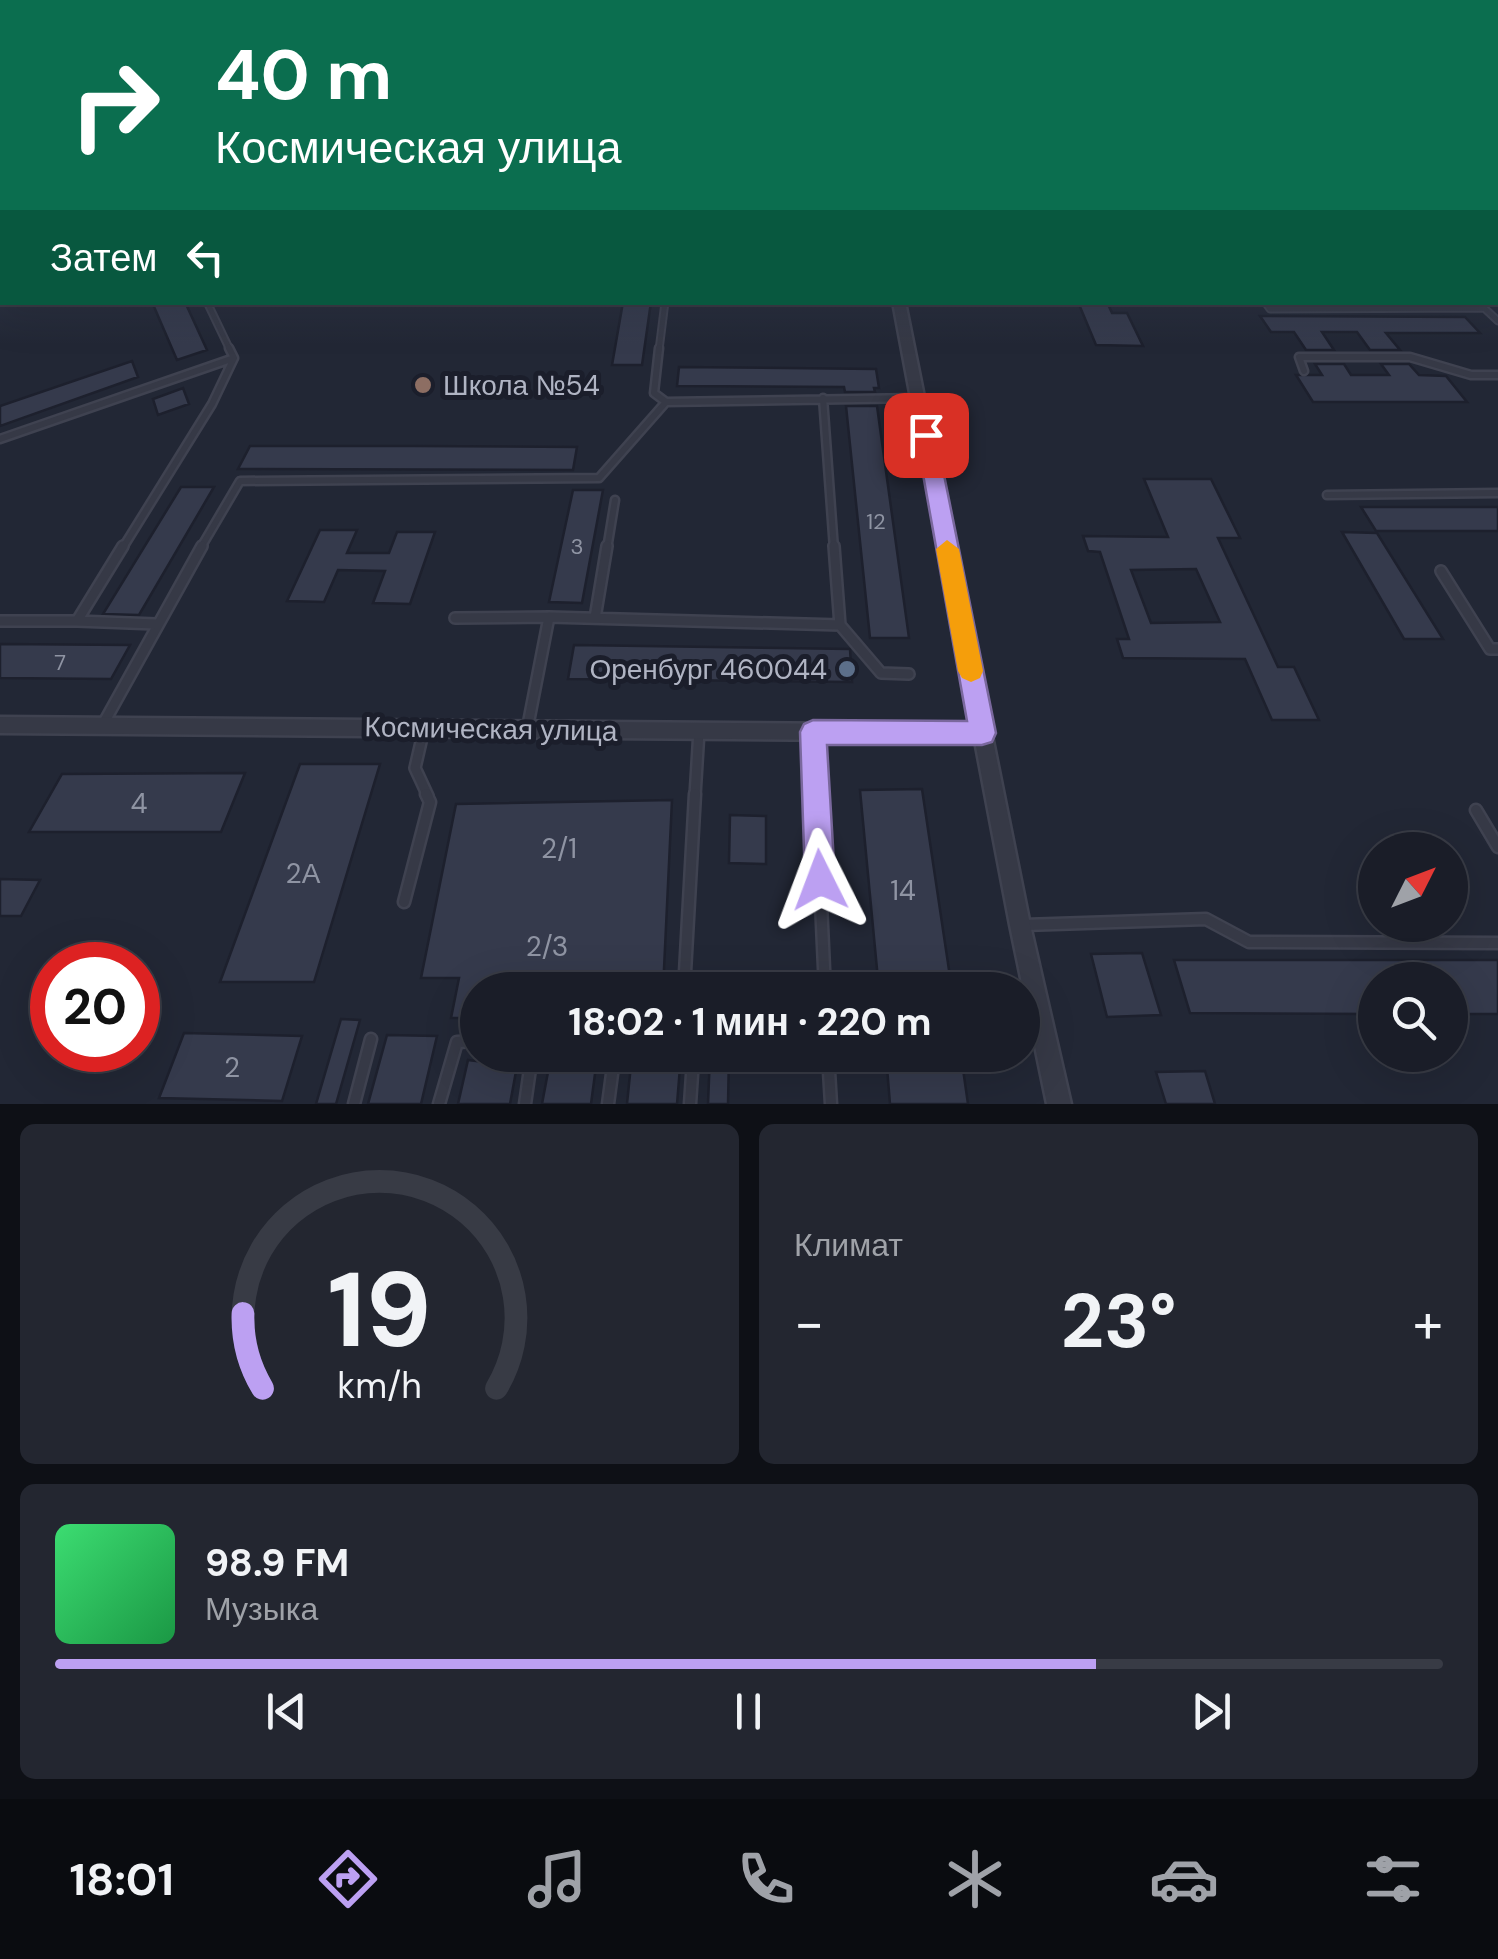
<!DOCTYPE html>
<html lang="ru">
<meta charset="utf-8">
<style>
body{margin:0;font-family:"DM Sans",sans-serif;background:#232630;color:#f1f3f6;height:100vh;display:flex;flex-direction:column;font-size:38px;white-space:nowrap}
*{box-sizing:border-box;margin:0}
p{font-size:32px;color:#9fa2a8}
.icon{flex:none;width:55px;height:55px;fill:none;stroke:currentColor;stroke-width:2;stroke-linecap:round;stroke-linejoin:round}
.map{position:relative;height:1104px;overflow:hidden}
.drawer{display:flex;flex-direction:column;gap:20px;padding:20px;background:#0e1016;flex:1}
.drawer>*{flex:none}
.banner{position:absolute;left:0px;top:0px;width:1500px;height:305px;box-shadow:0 10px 40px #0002,0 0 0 2px #383b45;background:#0b6e4f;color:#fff;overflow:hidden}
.needle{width:65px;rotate:48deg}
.controls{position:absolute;left:1358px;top:832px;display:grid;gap:20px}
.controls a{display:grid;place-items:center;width:110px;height:110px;border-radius:50%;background:#1a1d28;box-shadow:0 10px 40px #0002,0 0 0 2px #383b45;font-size:50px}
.speed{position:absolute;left:30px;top:942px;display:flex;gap:20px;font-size:50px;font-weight:700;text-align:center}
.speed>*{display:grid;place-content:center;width:130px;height:130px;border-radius:50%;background:#1a1d28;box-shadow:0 10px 40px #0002,0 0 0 2px #383b45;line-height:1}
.speed .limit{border:15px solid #d22;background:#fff;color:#111}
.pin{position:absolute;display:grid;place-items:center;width:85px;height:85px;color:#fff;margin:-42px;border-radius:20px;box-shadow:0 5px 15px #0006}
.me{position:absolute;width:110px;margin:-55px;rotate:357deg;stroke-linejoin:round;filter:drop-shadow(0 0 8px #0008)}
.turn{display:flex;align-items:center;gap:35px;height:210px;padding:0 50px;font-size:45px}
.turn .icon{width:130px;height:130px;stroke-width:2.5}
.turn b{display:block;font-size:70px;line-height:85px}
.then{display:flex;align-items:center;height:95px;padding:0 50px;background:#0003;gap:20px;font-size:38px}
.big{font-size:75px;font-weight:700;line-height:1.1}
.drawer .card{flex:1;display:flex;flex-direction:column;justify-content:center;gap:15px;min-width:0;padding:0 35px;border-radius:15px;background:#232630}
.drawer .dial{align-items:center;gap:0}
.dial svg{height:260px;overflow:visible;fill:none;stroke:#383b45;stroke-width:7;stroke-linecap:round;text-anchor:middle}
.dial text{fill:#f1f3f6;stroke:none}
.song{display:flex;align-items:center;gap:30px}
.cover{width:120px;height:120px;border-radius:15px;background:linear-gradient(135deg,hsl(140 70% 55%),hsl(140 70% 35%))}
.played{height:10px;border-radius:5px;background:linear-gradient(90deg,#bca0f2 75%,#383b45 75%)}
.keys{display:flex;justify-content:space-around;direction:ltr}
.heat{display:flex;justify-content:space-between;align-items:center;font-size:55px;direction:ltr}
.drawer .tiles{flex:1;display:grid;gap:20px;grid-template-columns:1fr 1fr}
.card:last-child{grid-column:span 2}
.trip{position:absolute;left:460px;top:972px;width:580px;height:100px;border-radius:50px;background:#1a1d28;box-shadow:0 10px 40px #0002,0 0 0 2px #383b45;font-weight:700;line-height:100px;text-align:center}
.menu{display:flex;height:160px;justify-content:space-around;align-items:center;background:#0a0c10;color:#9fa2a8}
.menu .icon{width:70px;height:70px}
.menu .selected{color:#bca0f2}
.menu b{font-size:45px;color:#f1f3f6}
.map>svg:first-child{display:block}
</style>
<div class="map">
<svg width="1498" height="1104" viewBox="0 0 1498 1104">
<rect width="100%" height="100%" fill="#222735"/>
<!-- building -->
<path fill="#353a4c" stroke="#1d202d" stroke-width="2.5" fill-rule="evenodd" d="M152 302H185L207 350 177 360Z
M623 302H651L642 365H612Z
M1078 302H1107L1112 313H1127L1143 346 1096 345Z
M1260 316 1465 317 1480 333H1386L1400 350H1370L1357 332H1322L1334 350H1306L1294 332H1271Z
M132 361 138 377 0 426V406Z
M1315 364H1344L1351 375H1389L1381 364H1409L1419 375 1446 376 1467 402H1313L1296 375H1322Z
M679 367 876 369 879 388H874L875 392H845L844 387 677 386Z
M183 388 189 404 158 415 153 399Z
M846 406H877L909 638H870Z
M250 446H414L577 447 573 470 238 469Z
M1144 479H1211L1240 538H1218L1278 667H1294L1319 720H1272L1245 659 1123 658 1117 639H1129L1100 552 1088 551 1083 536 1168 537ZM1196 569 1220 622 1151 623 1131 570Z
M181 487H214L139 615 103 614Z
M573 490H603L582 603 549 602Z
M1361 507H1498V531H1376Z
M320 530H357L347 553H389L397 532H435L410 604 373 603 385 571 338 570 324 602 287 601Z
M1342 532 1377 533 1443 639H1404Z
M0 644 130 645 111 679 0 678Z
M574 645 850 649 852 682 568 679Z
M300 764H380L314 982H220Z
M245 773 221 832H29L62 774Z
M922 789 952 990H879L860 790Z
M672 800 663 990H478V1018H451L459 978H421L456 804Z
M730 815 766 816V864L729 863Z
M0 879 40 880 21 916H0Z
M1142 953 1161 1015 1107 1017 1091 954Z
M1174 960H1498V1014H1450V980H1375V1014L1190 1013Z
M341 1019 360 1020 336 1104H316Z
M184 1033 302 1036 282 1101 159 1098Z
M387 1035 437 1036 421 1104H368Z
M632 1055H681L677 1104H627Z
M710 1055H729L728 1104H708Z
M886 1055H961L968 1104H890Z
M551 1056 597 1059 591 1104H542Z
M468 1060 517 1066 510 1104H458Z
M1205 1071 1215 1104H1166L1156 1072Z"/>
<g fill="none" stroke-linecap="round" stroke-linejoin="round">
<defs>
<path id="lane-far3" d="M207 302 230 350
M1265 302 1270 309 1484 308
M1482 306 1498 321
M659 350 665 302"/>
<path id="lane-far2" d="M659 348 654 393 666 402 919 398
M1304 371 1299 357H1410L1471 375H1498
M823 398 834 549
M0 439 234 358
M1327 495 1498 493
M122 549 212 404 234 358 229 348
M200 549 240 481 599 478 666 402
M607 549 615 500"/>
<path id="lane-far1" d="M1441 571 1490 649H1498
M455 618 549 617
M595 618 607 546
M0 621H77L123 546
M77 621 156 624
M840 625 881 673 909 674
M102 726 202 546
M424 729 415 768 428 796
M527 730 549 617 840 625 834 546
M813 732 816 796
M695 796 699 731"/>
<path id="lane" d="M816 794 825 990
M1476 810 1498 847
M404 902 430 802 426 794
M1024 925 1206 919 1249 942 1498 943
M684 990 695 794
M828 1055 831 1104
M354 1104 371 1039
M439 1104 457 1042 478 1041
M525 1104 532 1055
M608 1104 614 1059 611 1055
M690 1104 693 1060"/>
<path id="street" d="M893 302H905L1030 925 1071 1104H1047L1010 925 975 741 0 733V717L972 725Z"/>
</defs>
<!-- lane-far3 casing -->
<use href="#lane-far3" stroke="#3f4250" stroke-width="9"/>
<!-- lane-far2 casing -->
<use href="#lane-far2" stroke="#3f4250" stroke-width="11"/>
<!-- lane-far1 casing -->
<use href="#lane-far1" stroke="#3f4250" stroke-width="14"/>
<!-- lane casing -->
<use href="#lane" stroke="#3f4250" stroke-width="15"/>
<!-- street casing -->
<use href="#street" stroke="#3f4250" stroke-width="5"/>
<!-- lane-far3 -->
<use href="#lane-far3" stroke="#363946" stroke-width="5"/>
<!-- lane-far2 -->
<use href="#lane-far2" stroke="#363946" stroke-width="6"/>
<!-- lane-far1 -->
<use href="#lane-far1" stroke="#363946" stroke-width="9"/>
<!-- lane -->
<use href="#lane" stroke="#363946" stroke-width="10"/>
<!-- street -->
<use href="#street" fill="#363946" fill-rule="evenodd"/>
</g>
<!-- sky -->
<linearGradient id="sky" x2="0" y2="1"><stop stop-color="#13151d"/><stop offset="0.55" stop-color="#3e475c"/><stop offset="1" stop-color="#3e475c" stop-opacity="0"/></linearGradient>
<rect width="1498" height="344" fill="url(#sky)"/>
<!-- route -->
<path fill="#bca0f2" stroke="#7a689d" stroke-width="2.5" d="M926 428 936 435 996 733 992 742 982 745H827L835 880 831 890 820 895 809 890 805 880 800 732 804 724 813 720 967 721 916 435Z"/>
<!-- slow -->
<path fill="#f59e0b" d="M947 540 959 549 983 671 980 678 971 682 962 678 958 671 936 549Z"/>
<!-- markers -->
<circle fill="#8d6e63" stroke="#1b1e2b" stroke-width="4" cx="423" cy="385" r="10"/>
<circle fill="#5c6f8a" stroke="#1b1e2b" stroke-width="4" cx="847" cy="669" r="10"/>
<g text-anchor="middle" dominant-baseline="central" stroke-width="10" stroke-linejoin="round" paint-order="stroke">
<!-- number labels -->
<g font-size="22" fill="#8f94a3">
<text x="876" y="521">12</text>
<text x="577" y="546">3</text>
<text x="60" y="662">7</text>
</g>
<!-- poi labels -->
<g font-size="28" fill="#b0b4c3" stroke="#1b1e2b" text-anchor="start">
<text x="443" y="385">Школа №54</text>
<text x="827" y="669" text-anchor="end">Оренбург 460044</text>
</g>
<!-- street labels -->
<g font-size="28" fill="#b0b4c3" stroke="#1b1e2b">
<text transform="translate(491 729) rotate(1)">Космическая улица</text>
</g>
<!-- near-number labels -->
<g font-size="28" fill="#8f94a3">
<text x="139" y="803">4</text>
<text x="559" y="848">2/1</text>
<text x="303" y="873">2А</text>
<text x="903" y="890">14</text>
<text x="547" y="946">2/3</text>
<text x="232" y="1067">2</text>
</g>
</g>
</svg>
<div class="controls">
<a><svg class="needle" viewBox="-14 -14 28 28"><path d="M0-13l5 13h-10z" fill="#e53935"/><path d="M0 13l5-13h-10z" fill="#9fa2a8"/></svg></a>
<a><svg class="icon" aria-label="search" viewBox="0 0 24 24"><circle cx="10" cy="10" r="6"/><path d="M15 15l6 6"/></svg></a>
</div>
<div class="speed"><div class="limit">20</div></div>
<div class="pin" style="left:926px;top:435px;background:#d93025"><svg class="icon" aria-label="arrive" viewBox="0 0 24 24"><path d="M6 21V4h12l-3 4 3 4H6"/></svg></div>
<svg class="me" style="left:820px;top:880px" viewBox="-20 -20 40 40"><path d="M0-17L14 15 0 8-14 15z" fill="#bca0f2" stroke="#fff" stroke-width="4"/></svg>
<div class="trip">18:02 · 1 мин · 220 m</div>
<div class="banner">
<div class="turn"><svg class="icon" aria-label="right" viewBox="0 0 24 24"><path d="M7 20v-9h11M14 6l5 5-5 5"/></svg><div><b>40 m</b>Космическая улица</div></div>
<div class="then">Затем<svg class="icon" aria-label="left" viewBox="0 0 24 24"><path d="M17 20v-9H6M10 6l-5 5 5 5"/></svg></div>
</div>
</div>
<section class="drawer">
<div class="tiles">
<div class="card dial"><svg viewBox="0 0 100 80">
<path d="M14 69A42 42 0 1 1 86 69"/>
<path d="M14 69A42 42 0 0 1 8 46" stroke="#bca0f2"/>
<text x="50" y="56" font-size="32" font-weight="700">19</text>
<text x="50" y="72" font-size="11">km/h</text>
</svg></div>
<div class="card"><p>Климат</p>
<div class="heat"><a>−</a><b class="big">23°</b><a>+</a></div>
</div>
<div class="card">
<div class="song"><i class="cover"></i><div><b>98.9 FM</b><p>Музыка</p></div></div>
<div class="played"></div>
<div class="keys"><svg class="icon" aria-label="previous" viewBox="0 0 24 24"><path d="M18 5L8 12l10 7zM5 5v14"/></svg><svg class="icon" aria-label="pause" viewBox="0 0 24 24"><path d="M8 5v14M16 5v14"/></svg><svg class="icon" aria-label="next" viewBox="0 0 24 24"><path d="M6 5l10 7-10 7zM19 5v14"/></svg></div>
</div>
</div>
</section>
<nav class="menu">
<b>18:01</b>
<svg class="icon selected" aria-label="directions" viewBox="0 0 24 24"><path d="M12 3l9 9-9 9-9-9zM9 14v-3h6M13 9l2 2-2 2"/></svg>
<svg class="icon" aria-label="music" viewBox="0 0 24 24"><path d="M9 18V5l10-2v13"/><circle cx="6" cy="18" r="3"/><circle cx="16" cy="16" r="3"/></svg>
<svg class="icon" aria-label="phone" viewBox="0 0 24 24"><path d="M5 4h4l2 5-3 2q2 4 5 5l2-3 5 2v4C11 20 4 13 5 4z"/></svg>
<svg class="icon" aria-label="climate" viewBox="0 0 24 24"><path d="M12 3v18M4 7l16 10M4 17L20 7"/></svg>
<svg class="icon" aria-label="car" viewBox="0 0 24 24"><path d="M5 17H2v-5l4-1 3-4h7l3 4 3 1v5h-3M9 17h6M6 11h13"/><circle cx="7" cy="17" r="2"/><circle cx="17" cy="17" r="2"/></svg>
<svg class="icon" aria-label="filters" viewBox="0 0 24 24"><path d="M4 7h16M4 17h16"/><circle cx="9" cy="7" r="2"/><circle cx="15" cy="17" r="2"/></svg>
</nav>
